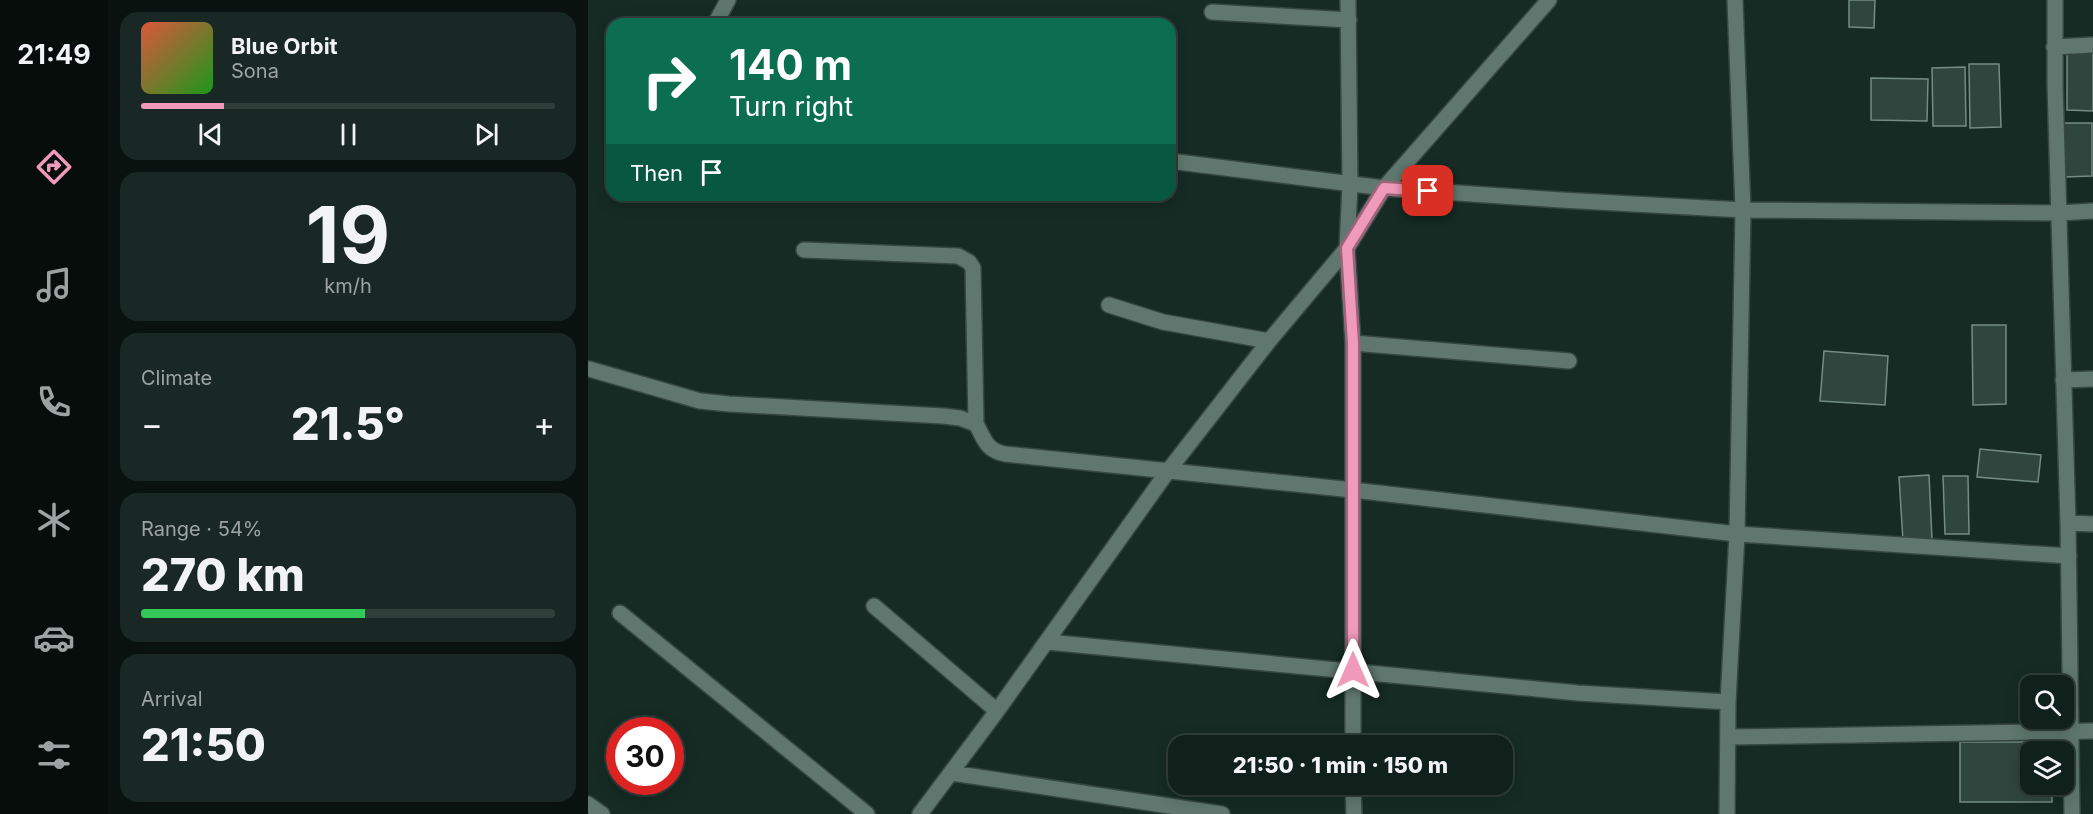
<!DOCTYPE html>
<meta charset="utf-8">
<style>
body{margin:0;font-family:Inter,sans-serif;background:#192824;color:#f1f3f6;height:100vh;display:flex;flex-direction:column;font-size:22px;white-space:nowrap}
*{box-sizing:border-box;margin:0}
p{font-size:20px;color:#9ca3a3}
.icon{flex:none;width:33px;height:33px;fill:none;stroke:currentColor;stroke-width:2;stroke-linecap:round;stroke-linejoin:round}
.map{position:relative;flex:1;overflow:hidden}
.sheet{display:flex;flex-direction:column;gap:12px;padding:12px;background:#09120f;width:480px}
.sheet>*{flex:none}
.hud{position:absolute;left:18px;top:18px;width:570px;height:183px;border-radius:18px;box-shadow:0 3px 15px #0003,0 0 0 2px #303e3a;background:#0b6e4f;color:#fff;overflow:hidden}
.fabs{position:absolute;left:1432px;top:675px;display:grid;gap:12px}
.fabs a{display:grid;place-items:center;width:54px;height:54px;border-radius:12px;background:#10201b;box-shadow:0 3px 15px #0003,0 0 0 2px #303e3a;font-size:30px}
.speed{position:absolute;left:18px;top:717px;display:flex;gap:12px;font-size:30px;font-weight:700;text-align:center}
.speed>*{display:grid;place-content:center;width:78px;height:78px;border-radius:50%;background:#10201b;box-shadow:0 3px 15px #0003,0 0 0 2px #303e3a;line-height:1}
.speed .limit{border:9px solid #d22;background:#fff;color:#111}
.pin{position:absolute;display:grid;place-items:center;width:51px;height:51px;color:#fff;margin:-26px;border-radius:12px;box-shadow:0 3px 9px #0006}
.me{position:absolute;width:66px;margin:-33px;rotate:0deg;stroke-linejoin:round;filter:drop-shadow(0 0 4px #0008)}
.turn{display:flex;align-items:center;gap:21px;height:126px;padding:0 24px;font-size:27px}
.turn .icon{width:78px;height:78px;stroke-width:2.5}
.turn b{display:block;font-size:42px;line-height:51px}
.then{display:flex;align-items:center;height:57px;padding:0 24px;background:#0003;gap:12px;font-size:22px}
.big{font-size:45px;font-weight:800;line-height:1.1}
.sheet .card{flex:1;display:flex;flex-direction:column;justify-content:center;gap:9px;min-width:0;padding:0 21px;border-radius:18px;background:#192824}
.sheet .dial{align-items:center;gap:0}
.dial b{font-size:78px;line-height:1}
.song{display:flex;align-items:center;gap:18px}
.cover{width:72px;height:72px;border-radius:9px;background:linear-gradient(135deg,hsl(10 70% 55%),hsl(120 70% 35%))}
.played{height:6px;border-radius:3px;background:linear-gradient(90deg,#ef9ab8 20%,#303e3a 20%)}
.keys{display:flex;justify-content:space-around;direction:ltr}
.heat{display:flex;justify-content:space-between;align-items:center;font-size:33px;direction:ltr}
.charge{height:9px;border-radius:4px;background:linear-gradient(90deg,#34c759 54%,#303e3a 0)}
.trip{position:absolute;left:580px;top:735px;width:345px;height:60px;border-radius:18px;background:#10201b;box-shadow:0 3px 15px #0003,0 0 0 2px #303e3a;font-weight:800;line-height:60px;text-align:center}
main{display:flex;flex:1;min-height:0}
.tabs{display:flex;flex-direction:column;width:108px;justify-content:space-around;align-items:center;background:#060d0b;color:#9ca3a3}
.tabs .icon{width:42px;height:42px}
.tabs .current{color:#ef9ab8}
.tabs b{font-size:27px;color:#f1f3f6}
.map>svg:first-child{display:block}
</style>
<main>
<nav class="tabs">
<b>21:49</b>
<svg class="icon current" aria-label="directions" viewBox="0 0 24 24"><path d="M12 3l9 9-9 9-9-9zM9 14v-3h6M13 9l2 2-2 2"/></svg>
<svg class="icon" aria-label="music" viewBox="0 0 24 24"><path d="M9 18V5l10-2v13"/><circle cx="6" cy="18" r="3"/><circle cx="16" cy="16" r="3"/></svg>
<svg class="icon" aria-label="phone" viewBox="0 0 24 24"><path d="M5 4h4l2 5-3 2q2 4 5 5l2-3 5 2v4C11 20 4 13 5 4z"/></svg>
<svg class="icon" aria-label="climate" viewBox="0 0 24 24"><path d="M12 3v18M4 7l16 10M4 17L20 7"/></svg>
<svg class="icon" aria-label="car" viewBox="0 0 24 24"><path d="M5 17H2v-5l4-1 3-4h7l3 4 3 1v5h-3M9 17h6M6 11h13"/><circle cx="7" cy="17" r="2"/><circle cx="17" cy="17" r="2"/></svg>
<svg class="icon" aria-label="filters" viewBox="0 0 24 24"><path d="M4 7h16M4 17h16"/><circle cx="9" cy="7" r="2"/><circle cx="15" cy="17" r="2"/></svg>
</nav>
<section class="sheet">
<div class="card">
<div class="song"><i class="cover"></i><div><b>Blue Orbit</b><p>Sona</p></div></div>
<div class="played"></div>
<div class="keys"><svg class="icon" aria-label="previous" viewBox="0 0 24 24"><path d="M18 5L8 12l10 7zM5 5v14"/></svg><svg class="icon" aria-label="pause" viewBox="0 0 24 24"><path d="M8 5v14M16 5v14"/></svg><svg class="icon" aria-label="next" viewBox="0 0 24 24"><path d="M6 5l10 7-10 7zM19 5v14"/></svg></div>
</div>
<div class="card dial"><b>19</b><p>km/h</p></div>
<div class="card"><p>Climate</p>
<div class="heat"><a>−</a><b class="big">21.5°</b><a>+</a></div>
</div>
<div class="card"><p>Range · 54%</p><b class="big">270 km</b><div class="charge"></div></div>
<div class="card"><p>Arrival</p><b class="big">21:50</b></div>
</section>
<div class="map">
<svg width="1505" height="814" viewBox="0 0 1505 814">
<rect width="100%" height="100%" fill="#152b24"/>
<!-- building -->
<path fill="#2f463e" stroke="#748d83" stroke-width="1.5" d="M1261 0H1287L1286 28 1261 27Z
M1479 52 1505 53V111L1479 110Z
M1381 64H1411L1413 127 1382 128Z
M1377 67 1378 126H1345L1344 68Z
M1283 78 1340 79 1339 121 1283 120Z
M1475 123H1504V176L1476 177Z
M1384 325H1418V404L1385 405Z
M1236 351 1300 356 1297 405 1232 401Z
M1392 449 1453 455 1450 482 1389 477Z
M1341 475 1344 540 1315 541 1311 477Z
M1355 476H1380L1381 534H1357Z
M1372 742H1463V752H1443V784H1464V802H1372Z"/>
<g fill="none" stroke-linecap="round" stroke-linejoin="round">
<defs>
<path id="minor" d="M760 0 762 185 759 248 765 343V746
M1467 0V84L1480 523 1484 814
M624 12 761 20
M127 24 140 0
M1466 47 1505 45
M582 161 796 188 973 200 1155 210 1471 213 1505 211
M216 250 370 256 381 262 385 268 388 424
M521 305 575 322 681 341
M765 343 981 361
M1 369 112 401 141 404 355 416 372 418 388 424C397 440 398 450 417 454L765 490 1149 534 1481 556
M1475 380 1505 379
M1480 523 1505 524
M286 606 409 711
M32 613 279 814
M459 642 990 693 1140 702
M1141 737 1505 731
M364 773 634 814
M765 784 766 814
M0 804 14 814
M332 814 409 711 580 471 681 341 759 248 796 188 961 0
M1139 814 1140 702 1149 534 1155 210 1147 0"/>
</defs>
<!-- minor casing -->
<use href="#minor" stroke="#364741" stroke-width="18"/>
<!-- minor -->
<use href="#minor" stroke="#5f776e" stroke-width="15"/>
</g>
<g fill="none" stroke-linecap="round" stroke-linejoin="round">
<defs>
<path id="route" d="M765 670V343L759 248 796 188 840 191"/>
</defs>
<!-- route casing -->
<use href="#route" stroke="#9b6478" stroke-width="15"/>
<!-- route -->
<use href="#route" stroke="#ef9ab8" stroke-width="10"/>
</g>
</svg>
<div class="fabs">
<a><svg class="icon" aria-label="search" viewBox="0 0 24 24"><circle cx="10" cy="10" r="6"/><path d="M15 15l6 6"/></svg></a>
<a><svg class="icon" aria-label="layers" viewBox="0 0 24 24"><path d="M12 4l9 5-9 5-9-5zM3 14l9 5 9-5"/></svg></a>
</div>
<div class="speed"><div class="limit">30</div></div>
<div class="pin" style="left:840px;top:191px;background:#d93025"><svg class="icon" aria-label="arrive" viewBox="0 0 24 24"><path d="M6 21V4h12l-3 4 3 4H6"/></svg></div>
<svg class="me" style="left:765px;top:670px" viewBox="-20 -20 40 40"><path d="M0-17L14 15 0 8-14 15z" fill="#ef9ab8" stroke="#fff" stroke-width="4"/></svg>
<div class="trip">21:50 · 1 min · 150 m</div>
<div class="hud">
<div class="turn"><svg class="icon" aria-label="right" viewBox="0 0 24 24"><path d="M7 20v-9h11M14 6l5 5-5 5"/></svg><div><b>140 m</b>Turn right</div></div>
<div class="then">Then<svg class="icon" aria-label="arrive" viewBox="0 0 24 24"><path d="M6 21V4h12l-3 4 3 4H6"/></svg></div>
</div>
</div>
</main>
